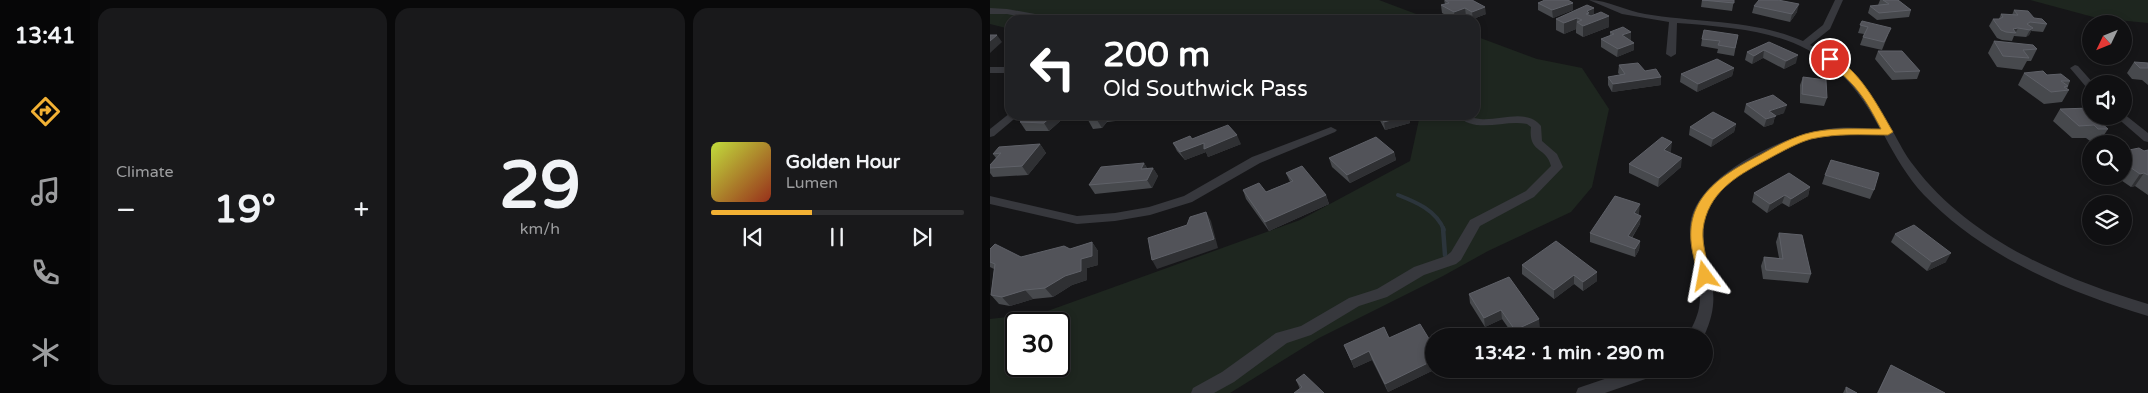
<!DOCTYPE html>
<meta charset="utf-8">
<style>
body{margin:0;font-family:"Varela Round",sans-serif;background:#19191b;color:#f1f3f6;height:100vh;display:flex;flex-direction:column;font-size:19px;white-space:nowrap}
*{box-sizing:border-box;margin:0}
p{font-size:16px;color:#9c9d9f}
.icon{flex:none;width:28px;height:28px;fill:none;stroke:currentColor;stroke-width:2;stroke-linecap:round;stroke-linejoin:round}
.map{position:relative;flex:1;overflow:hidden}
.side{display:flex;flex-direction:column;gap:8px;padding:8px;background:#09090a;width:900px}
.side>*{flex:none}
.banner{position:absolute;left:15px;top:15px;width:475px;height:105px;border-radius:15px;box-shadow:0 2px 8px #0003,0 0 0 1px #303032;background:#202124;color:#fff;overflow:hidden}
.needle{width:32px;rotate:227deg}
.tools{position:absolute;left:1092px;top:15px;display:grid;gap:10px}
.tools a{display:grid;place-items:center;width:50px;height:50px;border-radius:50%;background:#101012;box-shadow:0 2px 8px #0003,0 0 0 1px #303032;font-size:25px}
.speed{position:absolute;left:15px;top:312px;display:flex;gap:10px;font-size:25px;font-weight:700;text-align:center}
.speed>*{display:grid;place-content:center;width:65px;height:65px;border-radius:50%;background:#101012;box-shadow:0 2px 8px #0003,0 0 0 1px #303032;line-height:1}
.speed .limit{border:2px solid #111;border-radius:8px;background:#fff;color:#111}
.pin{position:absolute;display:grid;place-items:center;width:42px;height:42px;color:#fff;margin:-21px;border:2px solid #fff;border-radius:50%;box-shadow:0 1px 5px #0007}
.me{position:absolute;width:55px;margin:-28px;rotate:347deg;stroke-linejoin:round;filter:drop-shadow(0 0 4px #0008)}
.turn{display:flex;align-items:center;gap:18px;height:105px;padding:0 15px;font-size:22px}
.turn .icon{width:65px;height:65px;stroke-width:2.5}
.turn b{display:block;font-size:35px;line-height:42px}
.big{font-size:38px;font-weight:700;line-height:1.1}
.side .widget{flex:1;display:flex;flex-direction:column;justify-content:center;gap:8px;min-width:0;padding:0 18px;border-radius:15px;background:#19191b}
.side .dial{align-items:center;gap:0}
.dial b{font-size:65px;line-height:1}
.song{display:flex;align-items:center;gap:15px}
.cover{width:60px;height:60px;border-radius:8px;background:linear-gradient(135deg,hsl(70 70% 55%),hsl(10 70% 35%))}
.played{height:5px;border-radius:2px;background:linear-gradient(90deg,#f2b134 40%,#303032 40%)}
.keys{display:flex;justify-content:space-around;direction:ltr}
.heat{display:flex;justify-content:space-between;align-items:center;font-size:28px;direction:ltr}
.side .tiles{flex:1;display:grid;gap:8px;grid-template-columns:repeat(3,1fr)}
.trip{position:absolute;left:435px;top:328px;width:288px;height:50px;border-radius:25px;background:#101012;box-shadow:0 2px 8px #0003,0 0 0 1px #303032;font-weight:700;line-height:50px;text-align:center}
main{display:flex;flex:1;min-height:0}
.menu{display:flex;flex-direction:column;width:90px;justify-content:space-around;align-items:center;background:#060607;color:#9c9d9f}
.menu .icon{width:35px;height:35px}
.menu .active{color:#f2b134}
.menu b{font-size:22px;color:#f1f3f6}
.map>svg:first-child{display:block}
</style>
<main>
<nav class="menu">
<b>13:41</b>
<svg class="icon active" aria-label="directions" viewBox="0 0 24 24"><path d="M12 3l9 9-9 9-9-9zM9 14v-3h6M13 9l2 2-2 2"/></svg>
<svg class="icon" aria-label="music" viewBox="0 0 24 24"><path d="M9 18V5l10-2v13"/><circle cx="6" cy="18" r="3"/><circle cx="16" cy="16" r="3"/></svg>
<svg class="icon" aria-label="phone" viewBox="0 0 24 24"><path d="M5 4h4l2 5-3 2q2 4 5 5l2-3 5 2v4C11 20 4 13 5 4z"/></svg>
<svg class="icon" aria-label="climate" viewBox="0 0 24 24"><path d="M12 3v18M4 7l16 10M4 17L20 7"/></svg>
</nav>
<section class="side">
<div class="tiles">
<div class="widget"><p>Climate</p>
<div class="heat"><a>−</a><b class="big">19°</b><a>+</a></div>
</div>
<div class="widget dial"><b>29</b><p>km/h</p></div>
<div class="widget">
<div class="song"><i class="cover"></i><div><b>Golden Hour</b><p>Lumen</p></div></div>
<div class="played"></div>
<div class="keys"><svg class="icon" aria-label="previous" viewBox="0 0 24 24"><path d="M18 5L8 12l10 7zM5 5v14"/></svg><svg class="icon" aria-label="pause" viewBox="0 0 24 24"><path d="M8 5v14M16 5v14"/></svg><svg class="icon" aria-label="next" viewBox="0 0 24 24"><path d="M6 5l10 7-10 7zM19 5v14"/></svg></div>
</div>
</div>
</section>
<div class="map">
<svg width="1158" height="393" viewBox="0 0 1158 393">
<rect width="100%" height="100%" fill="#161618"/>
<!-- green -->
<path fill="#1e261f" fill-rule="evenodd" d="M0 0H389L442 20H20V29L0 24Z
M1040 0H1158V23L1107 18Z
M485 36 547 59 592 68 619 109 602 187 581 212 498 251 453 276 329 338 240 393H0V319L52 313 310 220 420 161 430 115H485ZM26 324H69V366H26Z"/>
<g fill="none" stroke-linecap="round" stroke-linejoin="round">
<!-- stream-far1 -->
<path stroke="#2c353c" stroke-width="4" d="M408 195C426 202 446 210 454 230"/>
<!-- stream -->
<path stroke="#2c353c" stroke-width="4.5" d="M453 228 455 255"/>
<!-- minor -->
<path fill="#37383d" fill-rule="evenodd" d="M599 0C618 0 636 11 655 14 708 23 762 19 813 41L833 25 845 0H853L840 29 820 45C859 64 882 93 902 130 909 142 915 155 924 166 979 239 1072 279 1158 304V316C1078 292 994 257 934 195 918 178 905 156 894 135 874 135 853 133 833 136 796 143 717 183 714 225 710 270 737 287 714 336H698C702 327 707 318 709 308 714 280 698 253 700 225 705 176 791 137 833 130 852 126 872 128 890 129 842 37 782 30 687 23L686 54 681 57 676 54 679 22 632 14Z
M0 8 17 9 56 16 97 17 101 20H47L17 14H0Z
M1085 65 1088 66 1104 84H1101V89L1097 88 1080 68Z
M0 67H20V73H0Z
M20 113V115H29L4 136 0 137V129Z
M1134 114 1158 133V142L1154 141 1125 116H1134Z
M467 115C476 115 482 118 490 119 510 121 537 108 551 126L552 141 567 154 573 167 544 197 490 226 471 260 466 264 434 275 397 297 369 306 321 335 297 343 244 382 224 393H201L203 388 232 372 286 333 311 326 359 298 387 289 424 267 456 256 461 252 480 220 536 191 561 166C556 146 538 154 541 127L537 124C515 119 485 135 467 115Z
M341 127 347 130 345 132 270 163 202 202 160 215 125 221 87 224 0 204V196L87 216 125 213 159 207 194 196 262 157Z
M644 369H672L670 374 615 393H586L588 388Z"/>
</g>
<!-- wall -->
<path fill="#47494d" d="M454 0 496 14 483 19 476 16 465 20 452 13 451 5 455 4Z
M712 0H744L742 11 711 7Z
M890 0H908L921 10 919 17 887 20 878 13 880 6 888 5Z
M548 3 583 10 563 18 548 10Z
M764 6 807 12 800 22 762 13Z
M1024 10 1057 24 1053 32 1041 31 1039 35 1036 37 1024 36 1022 41 1012 40 1007 38 999 26 1003 19H1009L1011 14 1022 15Z
M604 15 619 27 593 37 586 33V29L574 34 566 30V19Z
M872 21 898 35 892 50 870 45 874 34 868 33Z
M1101 29V44L1092 41 1097 34Z
M620 32 641 40H640L644 43V50L627 57 611 47V39L620 36Z
M748 35 744 56 727 53 728 49 711 46 712 39Z
M1004 41 1047 49 1041 61H1037L1032 70 1007 67 998 53Z
M779 42 806 63 794 69 773 58 762 64 755 60 757 52Z
M888 51 930 71 927 79 902 80 885 59Z
M1144 62 1158 63V85L1152 80 1142 79 1137 73Z
M629 65 655 71 671 77V85L622 92 618 85V77L630 75 628 73Z
M744 68 742 76 707 92 690 82 691 74Z
M1034 73 1057 75 1080 81 1077 89 1079 90 1072 102 1054 104 1028 85Z
M813 77 837 98 834 106 810 103V85Z
M756 104 794 113 785 116 783 124 774 127 754 112Z
M1070 109 1101 116H1113L1109 121 1118 129 1110 141H1100L1096 138H1082L1063 121Z
M39 115H77L59 131H36L30 122Z
M96 115H137L134 120 117 122 112 128 103 129 98 120 99 119Z
M275 115H299L297 120 277 121Z
M387 115H421L418 116 420 123 395 130Z
M746 124 744 132 721 147 699 135 700 127Z
M202 139 251 144 218 157 216 152 195 160 187 151 183 143Z
M50 144 56 153 38 175 3 177 0 173V165L6 158 3 154Z
M1158 150V195L1145 186 1141 187 1125 176H1134V151H1154Z
M681 151 680 152 691 167 668 187 639 173V164Z
M404 152 406 160 360 183 342 167 339 158Z
M154 163 157 168H163L168 176 162 188 105 194 99 185Z
M296 173 336 195 339 204 279 231 256 199 253 190 276 192 300 182Z
M835 175 884 190 880 199 832 184Z
M820 187 818 196 799 207 792 203 777 213 762 202 764 193Z
M649 213 648 215 650 224 642 238 650 241 649 250 645 257 600 242V233Z
M789 233 821 274 818 283 773 279 771 266 774 257 789 258 786 242Z
M905 234 956 262 937 271 901 242Z
M102 242 108 251V265L97 268V280L82 285 63 297 43 299 20 306 9 304 1 295 4 269 0 267V249L31 257 80 249Z
M532 265 607 272V281L593 291 584 284 564 299 532 274Z
M479 294 550 328 532 336H524L512 319 495 327 480 303Z
M399 338 444 369H446L398 392 382 360 364 368 354 345Z
M901 365 955 393H887Z
M306 380 334 393 310 389Z
M856 387 867 393H853Z"/>
<!-- shaded-wall -->
<path fill="#2f3033" d="M583 3V10L563 18 562 10Z
M809 4 807 12 800 22 802 14Z
M495 7 496 14 483 19 482 12Z
M475 8 476 16 465 20 464 12Z
M604 8V19L619 16V27L593 37V26L597 11Z
M587 18 586 29 574 34V23Z
M1028 28 1024 36 1026 33 1023 29Z
M1043 28 1039 35 1036 37 1040 30Z
M641 32V40L631 43 632 35Z
M7 35 12 42 0 53V41Z
M1140 40 1135 48 1134 49V46Z
M644 43V50L627 57 628 49Z
M774 50 773 58 762 64 764 56Z
M808 55 806 63 794 69 796 61Z
M744 68 742 76 707 92 708 84Z
M671 77V85L622 92 623 84Z
M797 105 794 113 785 116 783 124 774 127 779 111Z
M63 115H77L59 131 54 123Z
M111 115H113L117 122 112 128 107 120Z
M131 115H137L134 120Z
M295 115H299L297 120Z
M415 115H421L418 116 420 123 395 130 394 122Z
M746 124 744 132 721 147 723 139Z
M247 135 251 144 218 157 216 152 195 160 190 152 214 143Z
M682 142 681 151 673 158 674 150Z
M50 144 56 153 38 175 32 166Z
M404 152 406 160 360 183 357 175Z
M692 158 691 167 668 187 669 178Z
M154 163 159 171 151 169Z
M163 168 168 176 162 188 157 180Z
M1154 173 1145 186 1141 187 1150 174Z
M820 187 818 196 799 207 801 199Z
M336 195 339 204 279 231 275 222Z
M795 195 792 203 777 213 780 204Z
M650 204 649 213 643 222 644 213Z
M216 212 221 221 228 248 167 269 162 260Z
M651 216 650 224 637 245 638 236Z
M650 241 649 250 645 257V249Z
M102 242 108 251V265L97 268V280L82 285 63 297 55 288 75 276 91 259Z
M961 253 956 262 937 271 942 262Z
M607 272V281L593 291V282Z
M584 275V284L564 299V290Z
M35 290 43 299 20 306 12 297Z
M511 310 512 319 495 327 494 318Z
M549 319 550 328 532 336H525V330Z
M379 351 382 360 364 368 361 360Z
M444 360V369H446L398 392 395 384Z"/>
<!-- building -->
<path fill="#525359" stroke="#5f6168" d="M455 0H482L495 7 482 12 475 8 464 12 451 5 459 3Z
M555 0H578L583 3 562 10 548 3Z
M712 0H744V3Z
M769 0H788L809 4 802 14 764 6Z
M893 0H908L921 10 889 13 880 6 899 4Z
M597 5 604 8 597 11 599 13 596 14 601 16 611 12 619 16 593 26 587 22 592 20 587 18 574 23 566 19Z
M1024 10 1038 11 1044 18 1052 19 1057 24 1040 22 1037 24 1043 28 1040 30 1028 28 1023 29 1026 33 1016 32 1011 30 1003 19H1009L1013 17 1011 14 1028 15Z
M872 21 901 28 894 42 873 37 878 27 870 25Z
M633 27 641 32 632 35 644 43 628 49 611 39 624 34 620 32Z
M1101 29V35L1097 34Z
M714 30 748 35 745 48 728 45 730 41 712 39Z
M0 35H7L0 41Z
M1134 38 1140 40 1134 46Z
M1004 41 1043 45 1047 49 1033 50 1039 58 1013 56Z
M779 42 808 55 796 61 774 50 764 56 757 52Z
M888 51H912L930 71 905 72Z
M727 59 744 68 708 84 691 74Z
M1144 62 1158 63V68H1150Z
M648 63 655 71 666 69 671 77 623 84 618 77 635 74 629 65Z
M1053 71 1057 75 1071 74 1080 81H1071L1078 86 1074 87 1079 90 1061 92 1034 73Z
M813 77 836 80 837 98 812 94Z
M783 95 797 105 779 111 786 116 776 119 756 104Z
M1101 108V116H1103L1118 129H1108L1104 125 1089 126 1070 109Z
M723 112 746 124 723 139 700 127Z
M39 115H63L54 123 30 122Z
M102 115H111L107 120H98Z
M390 115H418L394 122Z
M238 125 247 135 214 149V143L190 152 183 143 200 136 202 139Z
M386 137 404 152 357 175 339 158Z
M672 137 682 142 674 150 692 158 669 178 639 164Z
M50 144 32 166 0 168V165L11 153 3 154 9 147Z
M1149 148 1154 151 1158 150V175L1154 173 1150 174 1134 163V151Z
M841 160 889 173 884 190 835 175Z
M154 163 151 169 163 168 157 180 99 185 111 167Z
M312 166 336 195 275 222 253 190 269 183 276 192 303 181 296 173Z
M799 173 820 187 801 199 795 195 780 204 764 193Z
M625 196 650 204 644 213 651 216 638 236 650 241 645 249 600 233Z
M216 212 224 239 162 260 158 238 197 225 200 217Z
M924 225 961 253 942 262 905 234Z
M789 233 812 235 821 274 776 270 774 257 793 259Z
M566 241 607 272 593 282 584 275 564 290 532 265Z
M102 242V256L91 259V271L75 276 55 288 35 290 12 297 1 295 5 264 0 262V249L5 244 31 257 74 246 80 249Z
M519 277 549 319 525 330 511 310 494 318 479 294Z
M430 324 444 347V360L395 384 379 351 361 360 354 345 394 327 399 338Z
M901 365 955 393H888Z
M314 374 334 393H304L312 387 306 380Z
M856 387 867 393H857Z"/>
<!-- route -->
<path fill="#f2b134" stroke="#9d7322" d="M840 56C868 66 889 108 903 132L898 135C873 135 847 133 821 139 807 143 793 151 780 158 751 174 722 188 714 223 710 240 717 260 721 276L719 280H710C706 272 705 262 703 254 691 200 729 176 770 155 784 147 799 139 815 134 839 127 866 129 891 129 874 96 866 85 837 61L835 59Z"/>
</svg>
<div class="tools">
<a><svg class="needle" viewBox="-14 -14 28 28"><path d="M0-13l5 13h-10z" fill="#e53935"/><path d="M0 13l5-13h-10z" fill="#9c9d9f"/></svg></a>
<a><svg class="icon" aria-label="sound" viewBox="0 0 24 24"><path d="M4 9h4l5-4v14l-5-4H4zM17 9q2 3 0 6"/></svg></a>
<a><svg class="icon" aria-label="search" viewBox="0 0 24 24"><circle cx="10" cy="10" r="6"/><path d="M15 15l6 6"/></svg></a>
<a><svg class="icon" aria-label="layers" viewBox="0 0 24 24"><path d="M12 4l9 5-9 5-9-5zM3 14l9 5 9-5"/></svg></a>
</div>
<div class="speed"><div class="limit">30</div></div>
<div class="pin" style="left:840px;top:59px;background:#d93025"><svg class="icon" aria-label="arrive" viewBox="0 0 24 24"><path d="M6 21V4h12l-3 4 3 4H6"/></svg></div>
<svg class="me" style="left:715px;top:276px" viewBox="-20 -20 40 40"><path d="M0-17L14 15 0 8-14 15z" fill="#f2b134" stroke="#fff" stroke-width="4"/></svg>
<div class="trip">13:42 · 1 min · 290 m</div>
<div class="banner">
<div class="turn"><svg class="icon" aria-label="left" viewBox="0 0 24 24"><path d="M17 20v-9H6M10 6l-5 5 5 5"/></svg><div><b>200 m</b>Old Southwick Pass</div></div>
</div>
</div>
</main>
